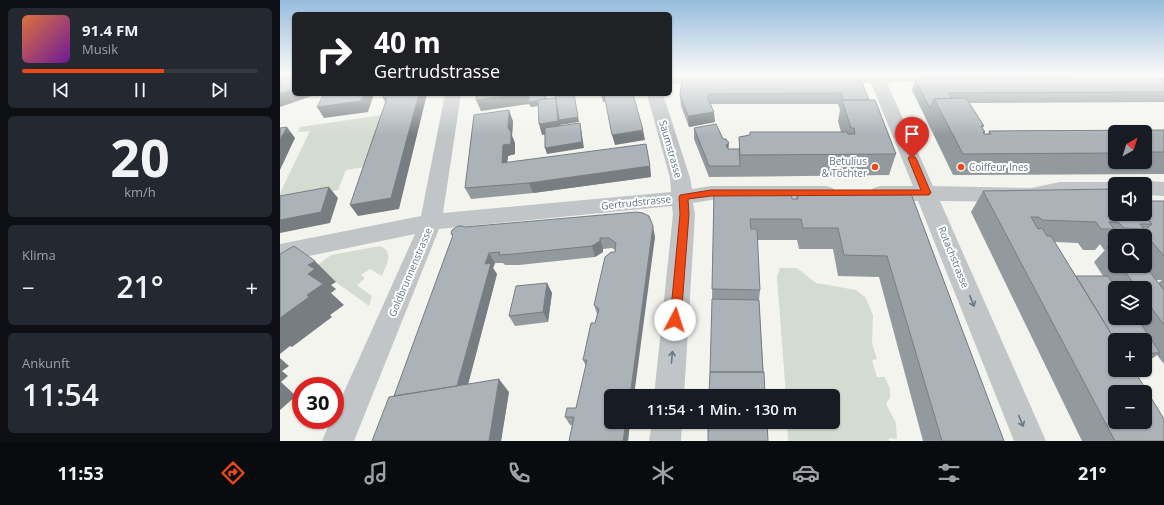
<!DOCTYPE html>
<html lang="de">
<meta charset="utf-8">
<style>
body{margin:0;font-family:"Open Sans",sans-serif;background:#242831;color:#f1f3f6;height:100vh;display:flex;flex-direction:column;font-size:15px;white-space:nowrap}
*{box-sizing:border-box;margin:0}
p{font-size:13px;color:#9ea1a6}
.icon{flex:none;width:22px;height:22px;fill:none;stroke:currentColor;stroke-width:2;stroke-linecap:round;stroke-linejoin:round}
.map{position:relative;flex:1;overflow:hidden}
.details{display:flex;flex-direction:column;gap:8px;padding:8px;background:#0d0f14;width:280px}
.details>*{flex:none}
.guide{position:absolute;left:12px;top:12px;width:380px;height:84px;border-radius:6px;box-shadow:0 1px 3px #0004;background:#202124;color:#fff;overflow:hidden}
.needle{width:26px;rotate:39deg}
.tools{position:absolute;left:828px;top:125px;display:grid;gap:8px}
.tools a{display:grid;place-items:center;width:44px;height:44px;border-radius:6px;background:#171b24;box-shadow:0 1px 3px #0004;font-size:20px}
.speed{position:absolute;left:12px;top:377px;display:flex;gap:8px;font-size:20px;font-weight:700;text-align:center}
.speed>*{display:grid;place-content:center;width:52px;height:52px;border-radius:50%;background:#171b24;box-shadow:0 1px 3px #0004;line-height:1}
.speed .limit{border:6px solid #d22;background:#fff;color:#111}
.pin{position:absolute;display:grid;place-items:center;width:34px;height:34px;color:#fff;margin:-41px -17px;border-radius:50% 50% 50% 0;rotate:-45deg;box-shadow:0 0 4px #0007}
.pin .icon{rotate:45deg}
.me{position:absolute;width:44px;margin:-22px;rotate:5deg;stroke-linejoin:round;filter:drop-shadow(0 0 3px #0008)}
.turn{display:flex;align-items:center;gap:14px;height:84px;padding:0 16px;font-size:18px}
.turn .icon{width:52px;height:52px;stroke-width:2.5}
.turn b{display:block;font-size:28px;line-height:34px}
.big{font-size:30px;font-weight:600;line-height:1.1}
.details .widget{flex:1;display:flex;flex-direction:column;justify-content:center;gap:6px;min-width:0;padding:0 14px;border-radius:6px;background:#242831}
.details .dial{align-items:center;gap:0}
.dial b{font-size:52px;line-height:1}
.song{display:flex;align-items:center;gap:12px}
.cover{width:48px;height:48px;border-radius:6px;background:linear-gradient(135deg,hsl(20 70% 55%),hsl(280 70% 35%))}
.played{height:4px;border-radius:2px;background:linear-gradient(90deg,#ee4915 60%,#363941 60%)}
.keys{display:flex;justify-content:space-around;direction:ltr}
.heat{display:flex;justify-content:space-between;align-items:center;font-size:22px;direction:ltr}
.trip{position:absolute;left:324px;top:389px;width:236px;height:40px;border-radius:6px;background:#171b24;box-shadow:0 1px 3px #0004;font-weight:600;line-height:40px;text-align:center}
.tabs{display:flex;height:64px;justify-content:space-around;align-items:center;background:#090b0e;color:#9ea1a6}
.tabs .icon{width:28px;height:28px}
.tabs .active{color:#ee4915}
.tabs b{font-size:18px;color:#f1f3f6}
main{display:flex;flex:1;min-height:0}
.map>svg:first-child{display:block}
</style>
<main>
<section class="details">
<div class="widget">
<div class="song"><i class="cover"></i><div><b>91.4 FM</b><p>Musik</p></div></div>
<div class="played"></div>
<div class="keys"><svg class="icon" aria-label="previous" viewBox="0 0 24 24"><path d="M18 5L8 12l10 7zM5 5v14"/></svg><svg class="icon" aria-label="pause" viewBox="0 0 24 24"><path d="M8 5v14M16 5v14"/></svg><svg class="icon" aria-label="next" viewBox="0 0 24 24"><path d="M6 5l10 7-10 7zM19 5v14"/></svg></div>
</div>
<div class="widget dial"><b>20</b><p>km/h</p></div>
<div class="widget"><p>Klima</p>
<div class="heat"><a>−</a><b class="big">21°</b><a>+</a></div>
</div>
<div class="widget"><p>Ankunft</p><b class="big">11:54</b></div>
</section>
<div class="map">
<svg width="884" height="441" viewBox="0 0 884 441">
<rect width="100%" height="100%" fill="#f4f4ef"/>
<!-- green -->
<path fill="#d4dbd0" d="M102 115 85 167 66 170 58 190 0 201V193L30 131 18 132 20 127Z
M100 246C115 252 106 265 102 276L90 269 81 275 85 278 77 285 92 296 89 306 35 267 51 255Z
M500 268H517L536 283 576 290 585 297 593 315 592 343 597 359 592 360 597 377H605L610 389V398L606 404 616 423 617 439 609 438V441H508L507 422H553V396H506L497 277Z"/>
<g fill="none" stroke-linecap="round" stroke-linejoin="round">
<!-- minor -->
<path fill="#c1c5c8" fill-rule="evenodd" d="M0 75H14V80L0 84Z
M390 75H693L702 77 794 75 792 78 770 86 702 87 679 81H628L607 83 653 186 751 188 780 182H835L842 184H835V196H780L751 202 660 201 766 441H734L638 201 600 200 593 198 590 193 593 188 600 186H633L591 83 390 84Z
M165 94H181L163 213 391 192 390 178 367 94H383L410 178 412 189 431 186H546L553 188 556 193 553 198 546 200H431L413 203 415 214 404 396H374L393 214 392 206 159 229 74 441H42L51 420H55V412L135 234 0 262V244L141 216Z
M865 181 884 182V196L865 195V184H857Z
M372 422H402L401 441H369Z"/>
</g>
<!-- wall -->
<path fill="#939a9e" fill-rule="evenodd" d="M884 78V102L689 103 704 126 702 128 705 132 704 134H708L709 131 884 130V174L673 175 632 90 635 79ZM835 132H865V162H835Z
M581 80 589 100 616 154 609 175 429 177 414 139V128L448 149H459V137L561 132 558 121 560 110 558 104H431L435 122 409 127 401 106 400 95Z
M233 121 232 136 235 143V154L228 156 227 162 370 166 371 177 253 193 191 199 185 188Z
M630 191 724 441H643L599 277 558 276 553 249H519L517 240H477L480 290 479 300 485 396 432 299 434 192 516 199 517 192Z
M703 191 835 214 884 201V364L877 355 873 358H865V340H835L884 441H802L691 212ZM835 236H865V266H835ZM775 242 798 243 803 250H815L820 244 824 250H825L814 262 823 276H796ZM876 280H882L878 283ZM835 288H865V318H835Z
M185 227 375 237 331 422H350L348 441 292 425H290L285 417 296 408 306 366 303 360 315 323 317 314 314 305 335 252V250L332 248 323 249V252L315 257 239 265H225L223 263H215L213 268 217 274 188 384 229 392 221 441H92L114 396 173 236 171 234Z
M267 283 272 293 268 322 235 326 229 316Z"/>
<!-- shaded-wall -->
<path fill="#787d81" d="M14 89V94H38L0 107V94Z
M84 94H94L88 112 44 118 37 107Z
M139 94H147L119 209 78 216 70 205Z
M240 94H266L267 105 251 107 249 104 201 111 196 100Z
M294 94 299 122 280 125 281 132 262 135 259 124 276 98Z
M321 94H324L326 102H323Z
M103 98H107L109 109Z
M229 110 233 121 232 136 235 143V154L228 156 226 174 222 163 223 145 228 128Z
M434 112 435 122 409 127 408 116Z
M300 123 301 129 304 148 267 154 265 148Z
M7 127 15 138 0 170V140Z
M363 130 365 140 335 145 332 135Z
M449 143 448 154 446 145Z
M370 166 371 177 253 193 249 183Z
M49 187 58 198 50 223 0 233V220Z
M373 226 375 237 354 396H350Z
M320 238 323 249V252L315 257 312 246Z
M209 253 215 263 213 268 217 274 184 400 176 391 205 264Z
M35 261 56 282 51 285 56 289 51 293 64 305 50 315 52 317 12 347 10 346 0 354V318L27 295 28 265Z
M267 283 272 293 268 322 263 312Z
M0 358 9 366 2 371 8 376 1 382 16 396 0 410Z
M219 379 229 392 221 441H209Z
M346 422H350L348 441H343Z"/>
<!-- building -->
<path fill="#abb3b8" stroke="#787d81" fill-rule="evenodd" d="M14 76V89L0 94V80Z
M884 78V92L668 93 672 98 654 99 650 109 635 79Z
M402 80H581L589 100H563L561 93 429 94 428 99 434 112 408 116 400 95Z
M44 94H84L81 101 37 107Z
M104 94H139L111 198 70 205 107 98H103Z
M197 94H240L196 100Z
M249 94H265V99L249 102Z
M275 94H294L298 117 279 120Z
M324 94H353L363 130 332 135Z
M276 98 278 121 259 124 258 100Z
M686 98 704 126H701L705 132H703L704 134H711L709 131 884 130V152H865V132H835V153L683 154 654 99Z
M562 100H595L616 154 460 155 459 137 470 135V132H567L568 134H575L574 128H571Z
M229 110 228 128 231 132V144L223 145 222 163 366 144 370 166 249 183 185 188 194 115Z
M300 123 302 142 265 148V128Z
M436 124 443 139H446L449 143 446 145 448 149H459L460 166H429L414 128Z
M7 127 0 140V128Z
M49 187 41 212 0 220V196Z
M835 189V214H863L872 224H860L864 229 844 228 838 222H829L834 229H821L816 222 762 220 759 217H751L758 229 762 228 767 236H771L835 340V370H854L884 419V441H835L703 191ZM835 392H865V422H835Z
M630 191 724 441H662L607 256 564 255 558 228H523L521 219H470L471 229H477L480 290 432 289 434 192H511L512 199H518L517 192Z
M865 201H884V256L862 230H865L872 224 863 214H865Z
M356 212 363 213 369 216 373 226 350 396H331V422H346L343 441H289L294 417H285L287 408H296L307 360H303L311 323H315L319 309 314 305 325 257 331 252H335L336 243 329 238H320V241L312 246 234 254 219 255 220 252 209 253 205 264 211 263 177 386 114 396 173 235 171 234 172 230 178 226H182L185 227Z
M14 246 35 261 28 265 35 269 28 274 43 284 27 295 29 297 0 318V254Z
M827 247H835V258Z
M841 266H865L884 290V325L865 299V288H857Z
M796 276H828L836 288H835V318H857L880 353H865V340H835Z
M267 283 263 312 229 316 236 286Z
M432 299 479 300 483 372H430Z
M430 372H484L485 396H429Z
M219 379 209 441H92L109 397Z
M428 422H487L488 441H428Z"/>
<!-- one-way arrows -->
<defs><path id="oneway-shaft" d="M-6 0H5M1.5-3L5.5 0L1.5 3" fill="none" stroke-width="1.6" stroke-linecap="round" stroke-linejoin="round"/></defs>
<g stroke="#667786">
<use href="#oneway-shaft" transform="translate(692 301) rotate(68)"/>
<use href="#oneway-shaft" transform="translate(392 357) rotate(-85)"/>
<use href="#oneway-shaft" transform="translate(741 421) rotate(68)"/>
</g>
<!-- sky -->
<linearGradient id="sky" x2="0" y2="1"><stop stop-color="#96bcdd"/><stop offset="0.55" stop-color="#fafaf8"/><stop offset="1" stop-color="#fafaf8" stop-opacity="0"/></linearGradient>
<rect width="884" height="136" fill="url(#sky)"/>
<!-- route -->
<path fill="#ee4915" stroke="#9b2f0e" d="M632 155 636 158 651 193 649 195 431 196 408 199 409 214 401 320 399 323 395 325 392 323 390 320 400 214 399 197 400 195 431 190H641L628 158Z"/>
<!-- markers -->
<g fill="#ee4915" stroke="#fff" stroke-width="1.5">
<circle cx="595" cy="167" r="4"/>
<circle cx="681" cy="167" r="4"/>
</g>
<g text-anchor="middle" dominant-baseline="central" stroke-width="4" stroke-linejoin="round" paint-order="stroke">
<!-- street labels -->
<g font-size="10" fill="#617383" stroke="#fff">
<text transform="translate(391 149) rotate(74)">Saumstrasse</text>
<text transform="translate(356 202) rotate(-6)">Gertrudstrasse</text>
<text transform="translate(674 257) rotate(68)">Rotachstrasse</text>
<text transform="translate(130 272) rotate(-67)">Goldbrunnenstrasse</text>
</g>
<!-- poi labels -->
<g font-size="10" fill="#617383" stroke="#fff" text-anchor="end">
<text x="587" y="161">Betulius<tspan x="587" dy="12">&amp; Töchter</tspan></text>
<text x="689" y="167" text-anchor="start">Coiffeur Ines</text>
</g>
</g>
</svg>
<div class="tools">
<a><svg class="needle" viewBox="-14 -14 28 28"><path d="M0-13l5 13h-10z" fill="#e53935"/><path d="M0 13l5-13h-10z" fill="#9ea1a6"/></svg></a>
<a><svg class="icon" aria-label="sound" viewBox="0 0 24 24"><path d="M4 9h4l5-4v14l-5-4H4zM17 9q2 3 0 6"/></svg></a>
<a><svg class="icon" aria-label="search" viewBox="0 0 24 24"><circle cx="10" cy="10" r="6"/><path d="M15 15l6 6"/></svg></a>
<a><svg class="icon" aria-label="layers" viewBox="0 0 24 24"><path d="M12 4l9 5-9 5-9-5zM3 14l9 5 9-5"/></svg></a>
<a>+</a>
<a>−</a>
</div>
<div class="speed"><div class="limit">30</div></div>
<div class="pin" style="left:632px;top:158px;background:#d93025"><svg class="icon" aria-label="arrive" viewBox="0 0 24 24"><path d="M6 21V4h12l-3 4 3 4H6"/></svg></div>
<svg class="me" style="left:395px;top:320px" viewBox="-20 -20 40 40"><circle r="19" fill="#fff"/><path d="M0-13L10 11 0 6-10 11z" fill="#ee4915"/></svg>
<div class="trip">11:54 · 1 Min. · 130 m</div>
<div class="guide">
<div class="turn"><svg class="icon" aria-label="right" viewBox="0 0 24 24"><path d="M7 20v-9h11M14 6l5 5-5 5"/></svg><div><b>40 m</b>Gertrudstrasse</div></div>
</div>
</div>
</main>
<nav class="tabs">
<b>11:53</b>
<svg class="icon active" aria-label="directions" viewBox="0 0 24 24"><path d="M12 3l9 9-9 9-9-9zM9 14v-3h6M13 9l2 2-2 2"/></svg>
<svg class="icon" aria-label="music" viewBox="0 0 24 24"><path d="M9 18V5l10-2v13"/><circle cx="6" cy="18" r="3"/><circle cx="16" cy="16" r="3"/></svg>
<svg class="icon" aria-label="phone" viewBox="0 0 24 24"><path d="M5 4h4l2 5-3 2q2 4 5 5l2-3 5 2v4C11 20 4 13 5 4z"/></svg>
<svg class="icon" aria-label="climate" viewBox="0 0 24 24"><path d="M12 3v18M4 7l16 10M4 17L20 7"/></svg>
<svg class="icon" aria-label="car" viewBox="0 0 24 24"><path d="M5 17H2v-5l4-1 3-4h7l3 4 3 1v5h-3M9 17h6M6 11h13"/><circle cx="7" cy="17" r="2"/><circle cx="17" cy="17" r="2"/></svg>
<svg class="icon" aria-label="filters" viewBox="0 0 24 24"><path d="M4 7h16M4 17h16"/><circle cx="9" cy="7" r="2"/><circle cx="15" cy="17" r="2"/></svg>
<b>21°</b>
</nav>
